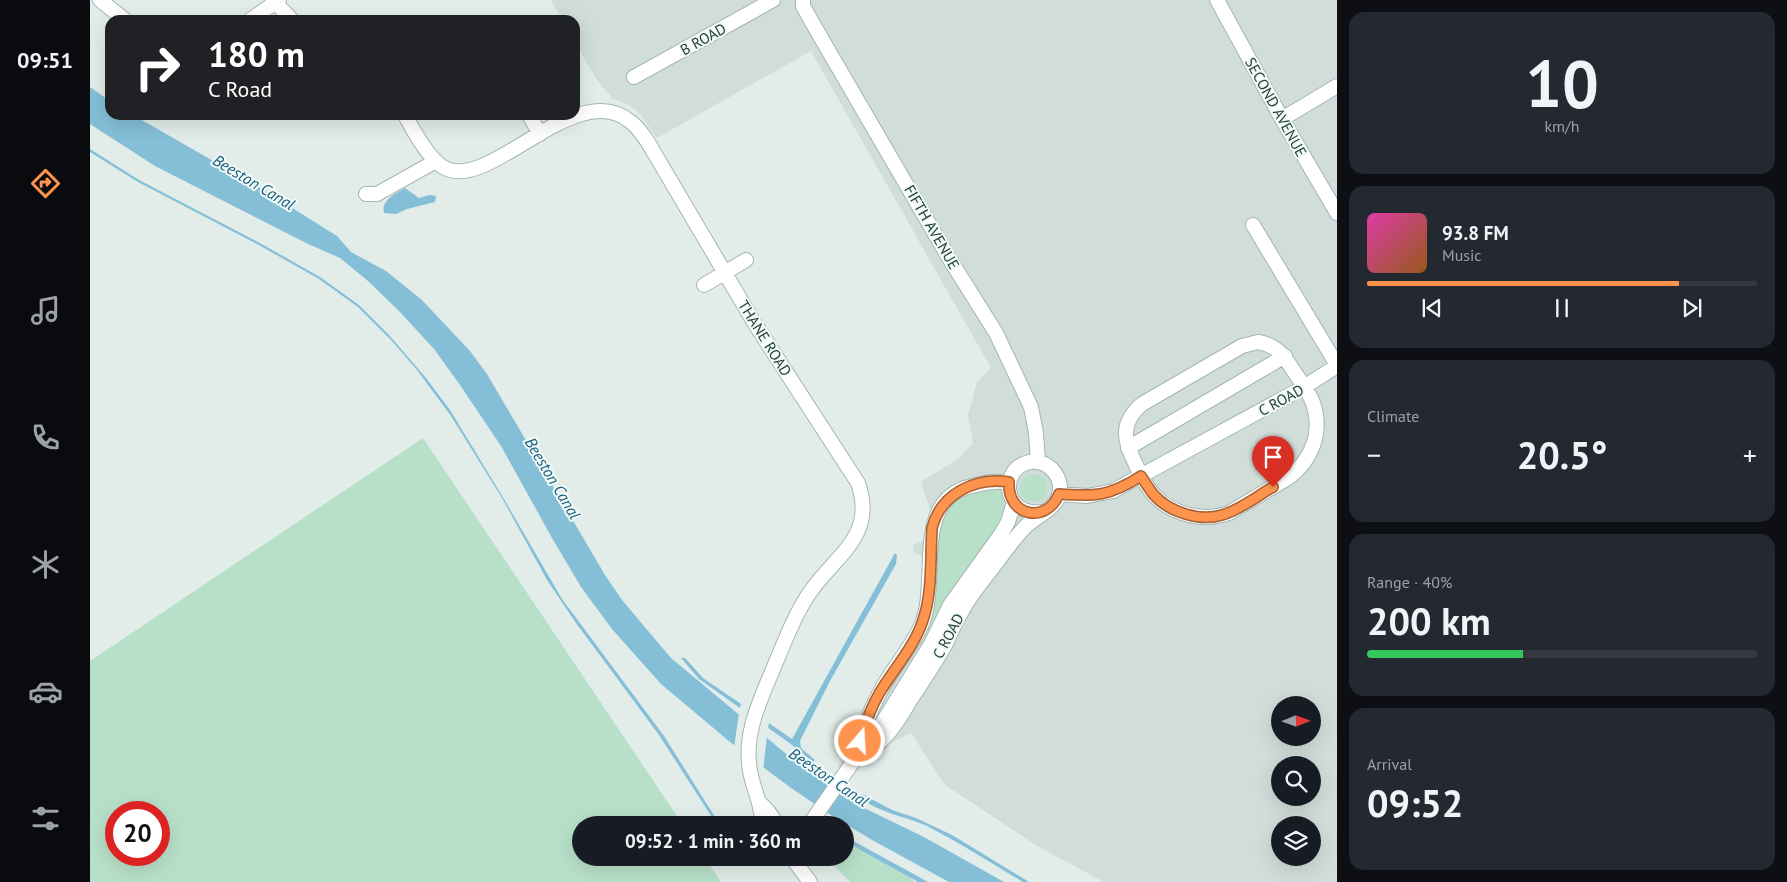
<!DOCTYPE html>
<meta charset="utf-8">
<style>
body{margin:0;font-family:"PT Sans",sans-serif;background:#242831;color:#f1f3f6;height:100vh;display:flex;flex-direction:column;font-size:19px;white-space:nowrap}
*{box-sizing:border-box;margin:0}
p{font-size:16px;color:#9ea1a6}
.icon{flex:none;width:28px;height:28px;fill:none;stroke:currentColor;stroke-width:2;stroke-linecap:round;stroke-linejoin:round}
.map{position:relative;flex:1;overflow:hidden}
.details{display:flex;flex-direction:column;gap:12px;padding:12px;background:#0d0f14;width:450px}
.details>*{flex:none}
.banner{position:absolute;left:15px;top:15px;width:475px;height:105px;border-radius:15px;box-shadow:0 5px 20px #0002;background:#202124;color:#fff;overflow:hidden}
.needle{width:32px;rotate:89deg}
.buttons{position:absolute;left:1181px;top:696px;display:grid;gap:10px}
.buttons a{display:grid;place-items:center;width:50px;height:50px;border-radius:50%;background:#171b24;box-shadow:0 5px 20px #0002;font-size:25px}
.speed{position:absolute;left:15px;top:801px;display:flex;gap:10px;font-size:25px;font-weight:700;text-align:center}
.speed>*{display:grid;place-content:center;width:65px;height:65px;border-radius:50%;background:#171b24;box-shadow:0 5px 20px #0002;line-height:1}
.speed .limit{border:8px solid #d22;background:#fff;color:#111}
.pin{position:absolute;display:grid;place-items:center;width:42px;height:42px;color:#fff;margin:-51px -21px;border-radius:50% 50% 50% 0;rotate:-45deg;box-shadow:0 0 5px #0007}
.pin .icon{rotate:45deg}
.me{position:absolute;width:55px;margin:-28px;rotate:19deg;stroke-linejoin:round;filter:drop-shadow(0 0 4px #0008)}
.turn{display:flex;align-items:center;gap:18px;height:105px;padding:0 20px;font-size:22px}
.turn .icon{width:65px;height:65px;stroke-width:2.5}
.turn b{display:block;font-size:35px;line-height:42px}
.big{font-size:38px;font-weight:700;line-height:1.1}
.details .tile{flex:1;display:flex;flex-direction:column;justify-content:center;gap:8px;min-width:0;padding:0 18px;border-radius:15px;background:#242831}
.details .dial{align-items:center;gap:0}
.dial b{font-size:65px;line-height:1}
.song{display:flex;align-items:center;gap:15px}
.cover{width:60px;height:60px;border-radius:8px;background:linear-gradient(135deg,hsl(320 70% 55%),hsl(30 70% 35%))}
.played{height:5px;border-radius:2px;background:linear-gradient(90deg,#fe934e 80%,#363941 80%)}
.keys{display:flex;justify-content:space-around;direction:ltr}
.heat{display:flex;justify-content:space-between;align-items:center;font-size:28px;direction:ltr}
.charge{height:8px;border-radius:4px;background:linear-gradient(90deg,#34c759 40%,#363941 0)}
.trip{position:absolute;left:482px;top:816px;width:282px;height:50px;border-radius:25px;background:#171b24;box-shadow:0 5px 20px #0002;font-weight:700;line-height:50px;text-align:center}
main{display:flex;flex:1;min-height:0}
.tab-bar{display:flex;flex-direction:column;width:90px;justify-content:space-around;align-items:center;background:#090b0e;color:#9ea1a6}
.tab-bar .icon{width:35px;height:35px}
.tab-bar .selected{color:#fe934e}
.tab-bar b{font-size:22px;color:#f1f3f6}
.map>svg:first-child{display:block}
</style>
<main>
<nav class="tab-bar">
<b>09:51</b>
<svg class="icon selected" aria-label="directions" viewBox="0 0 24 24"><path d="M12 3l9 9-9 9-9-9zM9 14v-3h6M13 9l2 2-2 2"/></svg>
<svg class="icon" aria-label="music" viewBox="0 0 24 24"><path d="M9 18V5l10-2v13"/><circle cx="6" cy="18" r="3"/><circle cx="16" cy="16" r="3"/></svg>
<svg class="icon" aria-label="phone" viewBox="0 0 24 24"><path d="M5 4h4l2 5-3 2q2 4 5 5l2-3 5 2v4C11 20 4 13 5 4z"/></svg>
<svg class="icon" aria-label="climate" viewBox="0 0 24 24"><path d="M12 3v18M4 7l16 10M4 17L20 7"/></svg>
<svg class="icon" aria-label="car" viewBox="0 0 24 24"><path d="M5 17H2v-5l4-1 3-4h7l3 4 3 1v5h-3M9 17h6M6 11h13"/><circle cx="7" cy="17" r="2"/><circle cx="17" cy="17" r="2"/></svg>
<svg class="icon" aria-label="filters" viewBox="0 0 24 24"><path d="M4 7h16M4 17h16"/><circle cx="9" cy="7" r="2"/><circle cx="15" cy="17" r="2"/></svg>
</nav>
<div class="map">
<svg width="1247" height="882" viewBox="0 0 1247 882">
<rect width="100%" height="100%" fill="#e2edea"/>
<!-- built -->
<path fill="#d0ddd9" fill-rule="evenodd" d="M461 0H1247V882H1014L949 847 855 785 821 733 748 767 777 701 819 638 828 618 834 557 823 552V545L833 541 841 512 831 482 869 458 883 443 878 415 887 382 901 368 721 51 567 138 549 113 539 105 523 99 507 80 485 43V20H472ZM1190 705H1222V738H1190ZM1190 765H1222V798H1190ZM1190 825H1222V858H1190Z"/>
<!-- green -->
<path fill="#b8e0c9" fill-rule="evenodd" d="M333 438 593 825H491V858H615L631 882H0V661ZM26 812H69V855H26Z
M930 488a14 14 0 1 1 28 0a14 14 0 1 1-28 0Z
M911 486 914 507 911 523 858 595 846 622 838 619 846 532 854 509 874 493Z
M756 840 772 851 821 878 824 882H760L736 858H756Z"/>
<!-- water -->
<path fill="#84bfd7" d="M0 87 20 101V115H43L172 189 247 236 261 252 296 271 332 300 380 351 397 374 515 575 532 600 581 658 713 768 770 806 834 837 914 882H859L782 840 741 815 701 788 640 742 571 684 522 629 491 587 462 538 411 446 370 385 344 349 309 311 278 281 250 258 216 243 65 166 0 124Z
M0 149 49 180 168 242 230 277 269 305 299 335 336 378 360 410 411 494 472 599 574 736 630 825H627L569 735 486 623 457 580 412 498 361 416 327 370 302 341 268 307 229 279 167 244 48 182 0 152Z
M315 188 329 198 340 195 346 196 345 202 317 209 306 214 294 213C291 200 305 194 315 188Z
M805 553 807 555 806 564 740 681 710 741 711 748 725 760 723 762 698 742 609 679 591 658H595L613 678 702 739Z
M772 794 802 810 826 818 862 835 939 882H933C901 863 870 843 837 826 815 816 788 813 770 797Z
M756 837 829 877 838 882H828L821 878 772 851 756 840Z"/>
<!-- pier -->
<path fill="#e2edea" d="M652 702 679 721 678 730 649 710Z
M649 713 677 736 673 770 644 748Z"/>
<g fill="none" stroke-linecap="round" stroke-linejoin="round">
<defs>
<path id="minor" d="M10 0 35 20
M183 0 202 20
M713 0V6L723 24 859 258 906 333 941 407 946 433 948 462
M1127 0 1192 119 1247 213
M160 20 189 0
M544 77 683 0
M315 115C323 130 338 158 353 167 399 195 485 75 541 122 552 131 559 144 566 156L665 324 768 483C788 540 739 558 715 600 703 619 695 641 686 662 672 697 653 731 660 771 662 782 666 792 669 803 671 811 671 817 675 825
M439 115 450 134
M1192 119 1247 86
M276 194H287L346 161
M1163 225 1247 365
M614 285 656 260
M1168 342C1187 345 1195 357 1205 373 1211 382 1219 392 1223 403 1233 432 1222 460 1198 478L1139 513C1114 522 1082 515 1064 495 1056 487 1051 475 1046 465 1034 441 1029 424 1052 404L1152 346Z
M1038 448 1195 356
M969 494 997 496 1023 491 1214 387 1247 366
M767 751C773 731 779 712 789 694 801 670 820 650 831 626 851 584 820 499 882 486 894 483 906 480 919 483
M765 759C773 753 782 748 790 742 803 730 812 714 821 699 833 681 845 663 855 645 861 634 865 621 872 611 882 592 897 576 910 558 918 547 926 536 936 526 946 517 964 509 969 496 974 478 959 459 940 462 908 468 913 517 952 512
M669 802 678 811 688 825
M719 825 765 759 788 730 841 644 860 605 911 534 918 522 924 502
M702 858 720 882"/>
</defs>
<!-- minor casing -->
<use href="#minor" stroke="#a4b6b2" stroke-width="16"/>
<!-- minor -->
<use href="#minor" stroke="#fff" stroke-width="14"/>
</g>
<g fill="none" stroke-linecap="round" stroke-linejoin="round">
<defs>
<path id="route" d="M770 741C775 724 781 707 790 692 804 669 823 648 832 623 843 593 840 559 842 528 851 493 886 477 919 482 917 516 956 525 969 494 1005 497 1020 496 1051 476 1055 482 1059 489 1064 495 1079 512 1110 522 1132 515 1150 510 1167 496 1183 487"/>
</defs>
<!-- route casing -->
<use href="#route" stroke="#a56033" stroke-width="12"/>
<!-- route -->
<use href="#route" stroke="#fe934e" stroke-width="9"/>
</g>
<g text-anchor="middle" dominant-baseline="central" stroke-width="4" stroke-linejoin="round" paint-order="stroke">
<!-- street labels -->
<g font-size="15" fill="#20403c" stroke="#f2f9f7">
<text transform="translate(613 39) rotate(-29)">B ROAD</text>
<text transform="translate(1186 107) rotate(61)">SECOND AVENUE</text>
<text transform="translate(842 227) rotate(60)">FIFTH AVENUE</text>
<text transform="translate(675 338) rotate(58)">THANE ROAD</text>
<text transform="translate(1191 400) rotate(-29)">C ROAD</text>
<text transform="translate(858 636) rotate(-62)">C ROAD</text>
</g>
<!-- water labels -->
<g font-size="16" font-style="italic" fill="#146082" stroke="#f2f9f7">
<text transform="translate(164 182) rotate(31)">Beeston Canal</text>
<text transform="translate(463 478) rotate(59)">Beeston Canal</text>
<text transform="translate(739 777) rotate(34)">Beeston Canal</text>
</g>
</g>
</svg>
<div class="buttons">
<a><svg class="needle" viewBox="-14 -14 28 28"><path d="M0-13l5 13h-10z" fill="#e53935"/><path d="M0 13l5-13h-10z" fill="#9ea1a6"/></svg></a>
<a><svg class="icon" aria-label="search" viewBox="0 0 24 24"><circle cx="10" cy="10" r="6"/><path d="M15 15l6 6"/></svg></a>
<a><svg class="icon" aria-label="layers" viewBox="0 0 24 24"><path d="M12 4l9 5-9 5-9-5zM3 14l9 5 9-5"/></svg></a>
</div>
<div class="speed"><div class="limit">20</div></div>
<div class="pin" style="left:1183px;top:487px;background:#d93025"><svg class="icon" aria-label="arrive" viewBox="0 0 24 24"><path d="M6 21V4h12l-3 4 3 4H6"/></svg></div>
<svg class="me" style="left:770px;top:741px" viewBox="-20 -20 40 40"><circle r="17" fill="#fe934e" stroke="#fff" stroke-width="3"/><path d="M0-11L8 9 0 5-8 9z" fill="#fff"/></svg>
<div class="trip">09:52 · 1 min · 360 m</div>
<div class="banner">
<div class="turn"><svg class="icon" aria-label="right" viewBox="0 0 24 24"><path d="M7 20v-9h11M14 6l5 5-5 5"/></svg><div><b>180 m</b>C Road</div></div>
</div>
</div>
<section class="details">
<div class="tile dial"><b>10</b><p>km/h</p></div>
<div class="tile">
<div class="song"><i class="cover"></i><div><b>93.8 FM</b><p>Music</p></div></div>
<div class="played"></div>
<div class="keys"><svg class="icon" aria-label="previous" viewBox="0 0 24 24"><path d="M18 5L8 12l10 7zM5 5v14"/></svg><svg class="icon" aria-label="pause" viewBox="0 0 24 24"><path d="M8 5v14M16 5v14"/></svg><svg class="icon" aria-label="next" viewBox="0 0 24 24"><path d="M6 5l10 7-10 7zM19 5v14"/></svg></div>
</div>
<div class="tile"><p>Climate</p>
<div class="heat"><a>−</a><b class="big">20.5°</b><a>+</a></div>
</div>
<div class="tile"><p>Range · 40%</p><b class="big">200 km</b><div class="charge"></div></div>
<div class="tile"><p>Arrival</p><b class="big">09:52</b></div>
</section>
</main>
